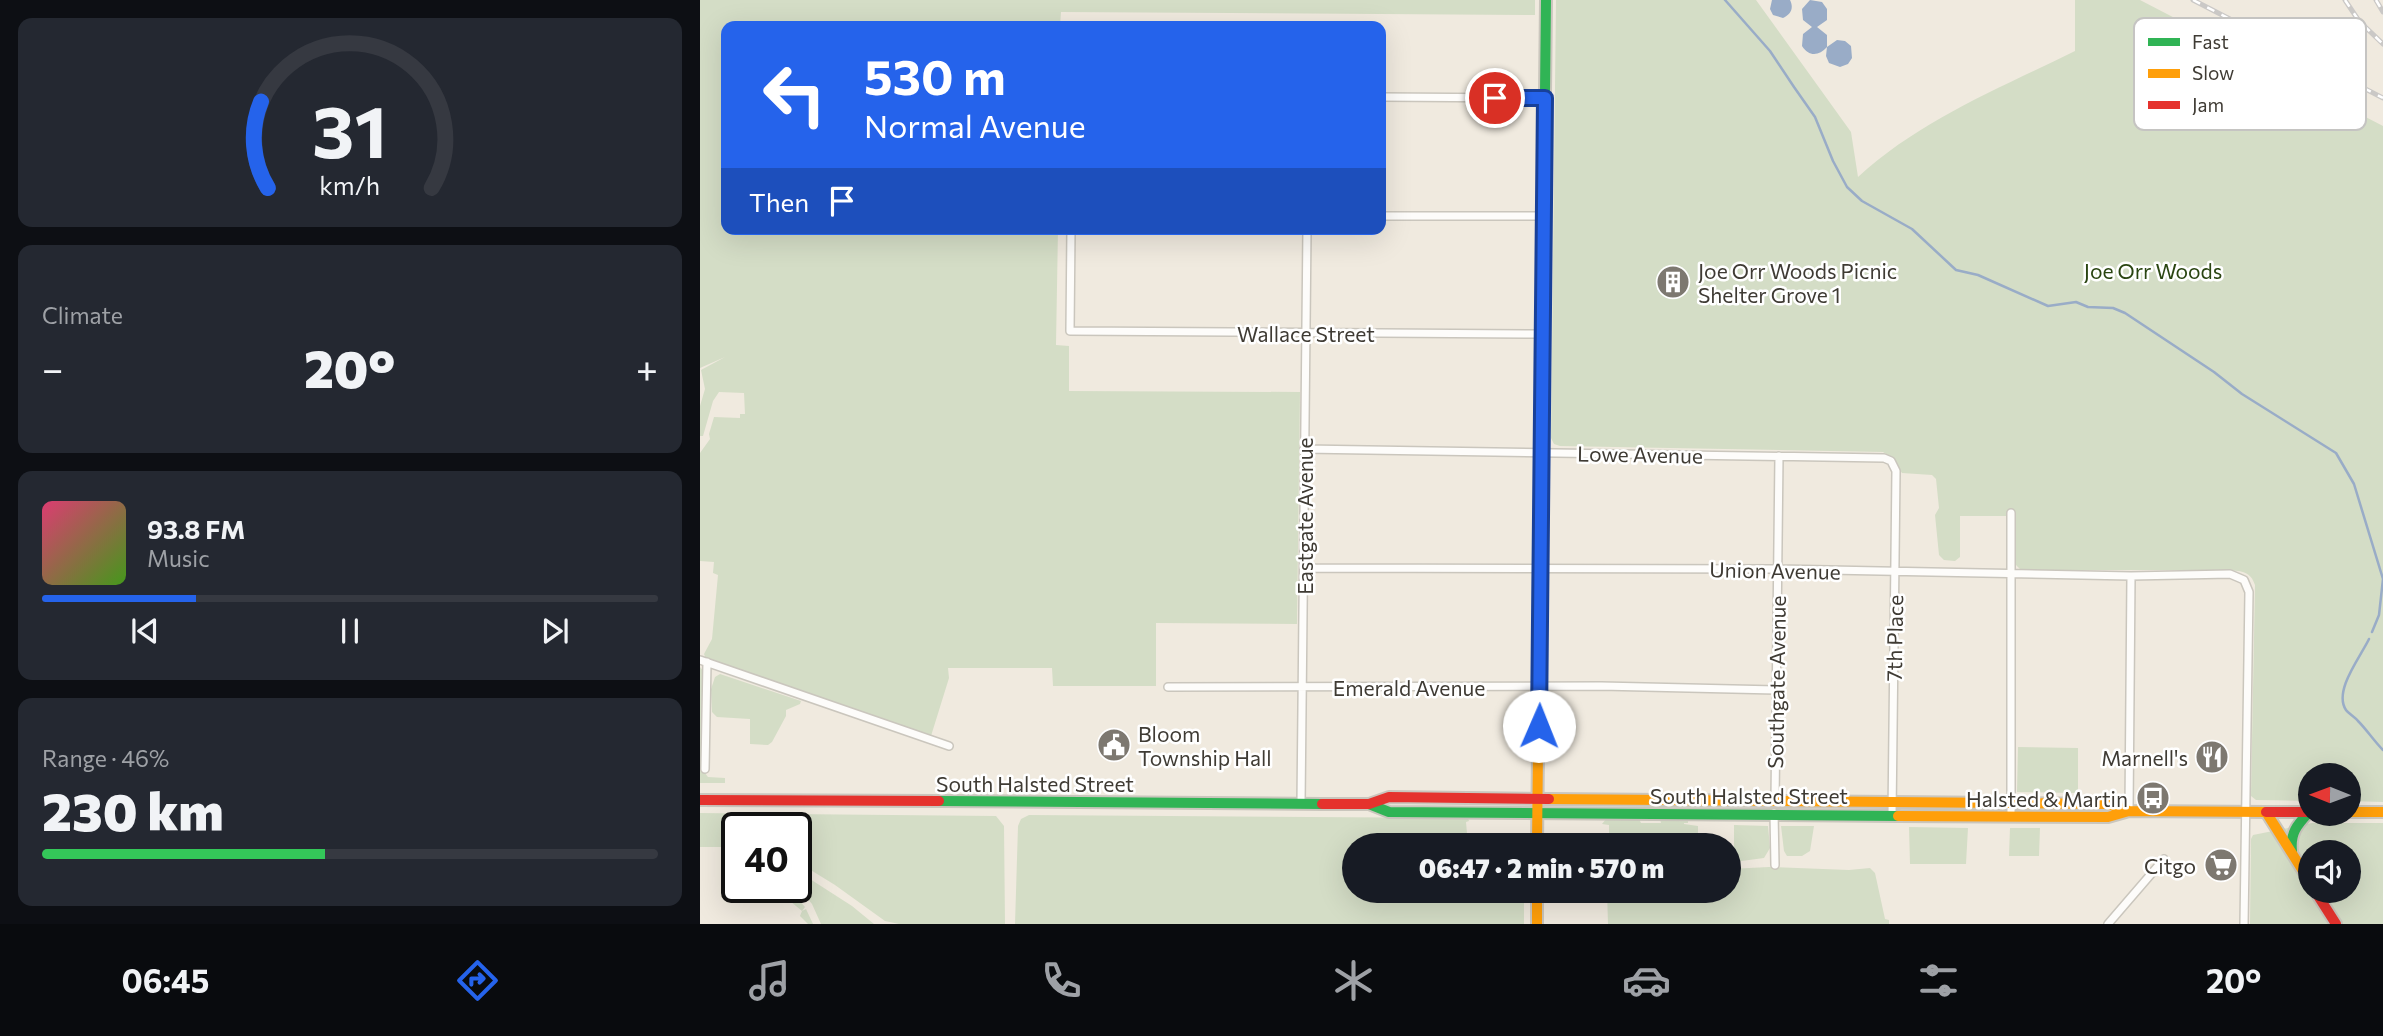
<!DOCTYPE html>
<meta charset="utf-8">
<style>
body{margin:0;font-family:Commissioner,sans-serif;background:#242831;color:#f1f3f6;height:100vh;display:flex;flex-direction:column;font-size:26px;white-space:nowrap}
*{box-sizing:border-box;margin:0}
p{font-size:23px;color:#9ea1a6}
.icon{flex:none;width:38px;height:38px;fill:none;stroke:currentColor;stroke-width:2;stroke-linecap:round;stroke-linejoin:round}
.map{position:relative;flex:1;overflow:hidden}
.panel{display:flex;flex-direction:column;gap:18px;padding:18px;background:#0d0f14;width:700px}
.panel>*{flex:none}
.guide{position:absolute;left:21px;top:21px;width:665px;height:214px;border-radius:14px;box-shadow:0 7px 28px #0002;background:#2563eb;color:#fff;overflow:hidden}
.needle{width:46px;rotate:271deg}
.tools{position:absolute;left:1598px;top:763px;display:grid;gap:14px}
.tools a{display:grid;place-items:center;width:63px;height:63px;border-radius:50%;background:#171b24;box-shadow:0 7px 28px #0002;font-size:35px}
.speed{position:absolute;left:21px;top:812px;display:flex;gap:14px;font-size:35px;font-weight:700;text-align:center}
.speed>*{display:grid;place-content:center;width:91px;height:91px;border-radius:50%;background:#171b24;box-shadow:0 7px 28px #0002;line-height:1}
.speed .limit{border:4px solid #111;border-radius:10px;background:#fff;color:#111}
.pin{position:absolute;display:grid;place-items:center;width:60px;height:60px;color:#fff;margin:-30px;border:4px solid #fff;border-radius:50%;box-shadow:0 2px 7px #0007}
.me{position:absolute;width:77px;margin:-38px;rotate:1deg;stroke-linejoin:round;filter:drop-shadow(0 0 5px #0008)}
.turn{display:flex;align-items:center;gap:24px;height:147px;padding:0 28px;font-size:32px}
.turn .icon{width:91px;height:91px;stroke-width:2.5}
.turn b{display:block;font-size:49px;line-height:60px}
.then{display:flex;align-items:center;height:66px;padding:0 28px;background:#0003;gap:14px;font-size:26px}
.big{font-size:52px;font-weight:800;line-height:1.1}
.panel .tile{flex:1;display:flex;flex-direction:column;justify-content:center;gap:10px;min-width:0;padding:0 24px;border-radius:14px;background:#242831}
.panel .dial{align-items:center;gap:0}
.dial svg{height:182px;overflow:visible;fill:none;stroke:#363941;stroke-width:7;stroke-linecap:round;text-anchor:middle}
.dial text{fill:#f1f3f6;stroke:none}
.song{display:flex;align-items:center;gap:21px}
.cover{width:84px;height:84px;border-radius:10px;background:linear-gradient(135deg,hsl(340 70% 55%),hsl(100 70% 35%))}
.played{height:7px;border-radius:4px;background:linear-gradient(90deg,#2563eb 25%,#363941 25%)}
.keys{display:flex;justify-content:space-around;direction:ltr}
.heat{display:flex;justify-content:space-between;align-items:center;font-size:38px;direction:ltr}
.charge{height:10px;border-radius:5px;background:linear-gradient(90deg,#34c759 46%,#363941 0)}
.trip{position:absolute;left:642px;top:833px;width:399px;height:70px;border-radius:35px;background:#171b24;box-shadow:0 7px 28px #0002;font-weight:800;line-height:70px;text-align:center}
.dock{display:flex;height:112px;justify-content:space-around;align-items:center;background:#090b0e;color:#9ea1a6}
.dock .icon{width:49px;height:49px}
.dock .active{color:#2563eb}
.dock b{font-size:32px;color:#f1f3f6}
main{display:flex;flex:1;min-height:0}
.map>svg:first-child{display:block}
</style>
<main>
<section class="panel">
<div class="tile dial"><svg viewBox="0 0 100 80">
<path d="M14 69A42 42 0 1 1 86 69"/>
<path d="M14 69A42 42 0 0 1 11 31" stroke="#2563eb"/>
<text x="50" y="56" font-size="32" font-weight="700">31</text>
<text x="50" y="72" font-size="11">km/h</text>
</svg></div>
<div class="tile"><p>Climate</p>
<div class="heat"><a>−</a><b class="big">20°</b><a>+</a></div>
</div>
<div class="tile">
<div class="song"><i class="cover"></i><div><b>93.8 FM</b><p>Music</p></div></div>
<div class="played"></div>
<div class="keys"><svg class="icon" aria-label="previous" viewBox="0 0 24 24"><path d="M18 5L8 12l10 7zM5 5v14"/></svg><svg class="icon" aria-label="pause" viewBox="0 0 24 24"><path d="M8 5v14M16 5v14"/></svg><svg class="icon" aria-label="next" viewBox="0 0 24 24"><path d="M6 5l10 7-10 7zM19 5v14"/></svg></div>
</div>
<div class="tile"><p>Range · 46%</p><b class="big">230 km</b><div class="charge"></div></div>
</section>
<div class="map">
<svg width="1683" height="924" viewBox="0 0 1683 924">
<rect width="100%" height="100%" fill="#f0eadf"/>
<!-- green -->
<path fill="#d4ddc6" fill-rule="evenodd" d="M0 0H835V15L361 12 360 26H26V229H358L356 345 369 346V391L600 392 597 624 456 623V686H353L352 668H248L249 678 231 736 6 659 4 654 12 639 18 575 13 573 14 562 0 561V453L10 439 9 434 14 417 40 418V414H45L44 393 19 392 13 401 3 436H0V406L5 389 1 370 25 357 0 368Z
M856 0H1056L1151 132 1158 177C1220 120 1300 88 1375 51V0H1440L1683 126V802L1649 801 1648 775H1610V801L1556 800 1551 796 1555 585C1551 572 1542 571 1529 570H1321L1316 565 1315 560 1314 516H1260V557L1255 561 1244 560 1239 555 1235 515 1239 508 1236 479 1232 475 1202 473 1189 456 1183 452 860 446 854 444 851 438Z
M0 667 5 673 2 688 1 768 8 777 25 778V783H0Z
M20 674 101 701 100 704 86 710V716L72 742 68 745 50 744V719L17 717 12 712 11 689 15 677Z
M1318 747 1378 748V793L1317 792Z
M0 813 296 816 304 826 305 924H199L185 921 135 885 96 861V828H37V847H0Z
M329 815 768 818 769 821 766 822 768 845H654V891H824V924H315L318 826 321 819Z
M906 819H939L941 823H961L960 819 988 820V823H984V824L998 826V845H909V825L902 824Z
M1612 823H1683V924H1550L1551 839 1553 835ZM1610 852H1648V891H1610Z
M1034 825 1068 826 1070 848 1064 858 1034 862Z
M1081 826H1114L1110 851 1102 856H1087L1084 851Z
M1209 827 1268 828 1266 864H1210Z
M1310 828H1340L1339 856H1309Z
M1069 867 1149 870 1170 868 1175 873 1185 919 1189 920V924H908L907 891H1029V869Z
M96 870 152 906 174 924H121L112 904 96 885Z
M81 887H87L105 907 102 911 106 909 113 924H108L100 916 102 911 78 891Z"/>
<!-- water -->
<path fill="#99acc7" d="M1072 0H1090C1094 8 1091 14 1083 18L1073 15 1070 9Z
M1110 0 1122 2 1127 9V20L1117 27 1127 35V47L1137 40 1145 41 1151 46 1152 58 1148 64 1140 67 1129 63 1126 56 1127 47C1119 56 1109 57 1102 46L1103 34 1112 27 1103 20 1102 9Z"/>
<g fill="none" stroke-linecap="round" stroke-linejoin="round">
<!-- stream -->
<path stroke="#99acc7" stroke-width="2.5" d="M1025 0 1070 51 1094 87 1115 117 1133 161 1147 187 1162 201 1212 229 1256 270 1278 275 1348 306 1376 302 1388 307 1413 308 1425 313 1514 372 1542 394 1636 453 1654 484 1683 579 1679 615 1672 632
M1669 639C1661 656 1633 691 1646 710 1649 714 1655 717 1658 721 1667 730 1674 741 1683 750"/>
<defs>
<path id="street" d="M681 97 845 98
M681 216H844
M371 229 370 331 843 334
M604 449 1184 458 1191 461 1196 471 1192 816
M604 568 1078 569 1431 576 1530 574 1544 580 1549 592 1544 924
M0 660 249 746
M468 687 901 686 1076 690
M5 769 7 662
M1075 801 1079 456
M601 804 607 229
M1429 811 1431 576
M1074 813 1075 865
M1311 816V513
M1408 924 1464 859"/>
<path id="fast" d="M840 558 846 0
M239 801 622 804
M669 804 689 812 1198 816
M1592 851C1590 833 1597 825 1609 812"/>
<path id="slow" d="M849 799 1408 804 1429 811
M1648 812H1683
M1198 816 1408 817 1429 811 1566 812 1610 882
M837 845 840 558
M837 891V924"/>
<path id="jam" d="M0 800 239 801
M622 804H669L689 797 849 799
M1566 812H1610
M1615 891 1636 924"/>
</defs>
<!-- street casing -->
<use href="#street" stroke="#cac6bd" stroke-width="10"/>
<!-- fast casing -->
<use href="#fast" stroke="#cac6bd" stroke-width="14"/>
<!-- slow casing -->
<use href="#slow" stroke="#cac6bd" stroke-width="14"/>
<!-- jam casing -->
<use href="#jam" stroke="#cac6bd" stroke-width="14"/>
<!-- street -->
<use href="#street" stroke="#fdfcfa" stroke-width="7"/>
<!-- fast -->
<use href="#fast" stroke="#30b455" stroke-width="10"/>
<!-- slow -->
<use href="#slow" stroke="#ff9f0a" stroke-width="10"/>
<!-- jam -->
<use href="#jam" stroke="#e5322d" stroke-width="10"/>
<defs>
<path id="rail" d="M1493 0 1683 98
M1645 0 1659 21 1683 44
M1676 0 1683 12"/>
</defs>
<!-- rail casing -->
<use href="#rail" stroke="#cac8c6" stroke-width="5"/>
<!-- rail -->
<use href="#rail" stroke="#fff" stroke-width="2.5" stroke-dasharray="8" stroke-linecap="butt"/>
</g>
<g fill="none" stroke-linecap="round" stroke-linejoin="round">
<defs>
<path id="route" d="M795 98H845L839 726"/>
</defs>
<!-- route casing -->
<use href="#route" stroke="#184099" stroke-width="18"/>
<!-- route -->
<use href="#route" stroke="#2563eb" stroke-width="12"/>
</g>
<!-- icons -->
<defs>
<symbol id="building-disc" viewBox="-11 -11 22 22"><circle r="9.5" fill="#7d7870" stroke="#fff"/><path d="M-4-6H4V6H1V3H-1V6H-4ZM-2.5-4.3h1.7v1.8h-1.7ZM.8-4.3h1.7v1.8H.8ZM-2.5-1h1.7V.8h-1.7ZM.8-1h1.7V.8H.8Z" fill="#fff"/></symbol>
<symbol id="civic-disc" viewBox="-11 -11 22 22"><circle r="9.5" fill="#7d7870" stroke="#fff"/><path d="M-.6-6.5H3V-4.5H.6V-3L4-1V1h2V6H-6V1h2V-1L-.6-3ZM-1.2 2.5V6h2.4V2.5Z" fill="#fff"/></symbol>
<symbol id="restaurant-disc" viewBox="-11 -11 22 22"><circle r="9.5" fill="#7d7870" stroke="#fff"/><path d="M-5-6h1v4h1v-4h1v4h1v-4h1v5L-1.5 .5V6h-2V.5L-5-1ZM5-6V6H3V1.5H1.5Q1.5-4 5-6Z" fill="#fff"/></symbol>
<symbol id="bus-disc" viewBox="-11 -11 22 22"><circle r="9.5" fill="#7d7870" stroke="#fff"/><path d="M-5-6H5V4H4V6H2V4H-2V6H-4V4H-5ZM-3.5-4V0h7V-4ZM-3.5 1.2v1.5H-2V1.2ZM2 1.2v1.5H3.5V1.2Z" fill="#fff"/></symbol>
<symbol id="supermarket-disc" viewBox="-11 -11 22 22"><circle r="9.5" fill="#7d7870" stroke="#fff"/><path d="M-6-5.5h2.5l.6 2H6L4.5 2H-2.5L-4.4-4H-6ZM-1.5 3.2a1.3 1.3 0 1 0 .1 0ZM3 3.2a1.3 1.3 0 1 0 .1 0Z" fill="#fff"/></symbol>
</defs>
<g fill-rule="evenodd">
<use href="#building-disc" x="954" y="263" width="38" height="38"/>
<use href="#civic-disc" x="395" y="726" width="38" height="38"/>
<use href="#restaurant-disc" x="1493" y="738" width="38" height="38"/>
<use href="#bus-disc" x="1434" y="779" width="38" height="38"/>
<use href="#supermarket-disc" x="1502" y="846" width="38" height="38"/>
</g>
<g text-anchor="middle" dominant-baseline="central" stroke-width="5" stroke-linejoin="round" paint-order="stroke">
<!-- poi labels -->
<g font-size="21" fill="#3f3b34" stroke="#fff" text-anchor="end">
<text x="998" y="270" text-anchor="start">Joe Orr Woods Picnic<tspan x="998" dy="24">Shelter Grove 1</tspan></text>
<text x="438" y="733" text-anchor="start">Bloom<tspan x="438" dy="24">Township Hall</tspan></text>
<text x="1488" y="757">Marnell's</text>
<text x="1428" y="798">Halsted &amp; Martin</text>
<text x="1496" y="865">Citgo</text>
</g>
<!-- park labels -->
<g font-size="21" fill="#2a4511" stroke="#fff">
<text x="1453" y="270">Joe Orr Woods</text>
</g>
<!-- street labels -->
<g font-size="21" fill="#3f3b34" stroke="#fff">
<text x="606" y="333">Wallace Street</text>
<text transform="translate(940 454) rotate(1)">Lowe Avenue</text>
<text transform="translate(604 516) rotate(-90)">Eastgate Avenue</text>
<text transform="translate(1075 570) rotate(1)">Union Avenue</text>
<text transform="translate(1194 638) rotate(-89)">7th Place</text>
<text transform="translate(1076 682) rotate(-89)">Southgate Avenue</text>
<text x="709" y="687">Emerald Avenue</text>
<text x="335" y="783">South Halsted Street</text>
<text x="1049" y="795">South Halsted Street</text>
</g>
</g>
<!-- legend -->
<rect x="1434" y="18" width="232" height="112" rx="10" fill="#fff" stroke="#c5c4c2" stroke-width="2"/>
<rect x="1448" y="38" width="32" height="8" fill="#30b455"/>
<rect x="1448" y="69" width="32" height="9" fill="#ff9f0a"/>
<rect x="1448" y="101" width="32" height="8" fill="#e5322d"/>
<g font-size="19" fill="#3f3b34">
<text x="1492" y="49">Fast</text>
<text x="1492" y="80">Slow</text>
<text x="1492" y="112">Jam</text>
</g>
</svg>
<div class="tools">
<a><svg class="needle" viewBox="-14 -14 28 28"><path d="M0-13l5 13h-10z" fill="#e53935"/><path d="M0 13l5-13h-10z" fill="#9ea1a6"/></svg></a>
<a><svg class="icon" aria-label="sound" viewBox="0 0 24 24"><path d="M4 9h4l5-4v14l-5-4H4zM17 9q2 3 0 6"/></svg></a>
</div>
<div class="speed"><div class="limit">40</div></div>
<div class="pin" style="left:795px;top:98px;background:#d93025"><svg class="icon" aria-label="arrive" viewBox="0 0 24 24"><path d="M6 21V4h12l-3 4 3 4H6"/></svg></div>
<svg class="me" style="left:839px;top:726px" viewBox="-20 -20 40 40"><circle r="19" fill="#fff"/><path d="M0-13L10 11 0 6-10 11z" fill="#2563eb"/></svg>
<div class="trip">06:47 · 2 min · 570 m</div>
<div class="guide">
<div class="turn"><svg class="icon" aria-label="left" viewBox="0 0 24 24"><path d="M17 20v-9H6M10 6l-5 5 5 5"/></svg><div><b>530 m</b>Normal Avenue</div></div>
<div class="then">Then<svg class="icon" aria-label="arrive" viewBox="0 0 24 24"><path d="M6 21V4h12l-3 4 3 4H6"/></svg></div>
</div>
</div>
</main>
<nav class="dock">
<b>06:45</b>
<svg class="icon active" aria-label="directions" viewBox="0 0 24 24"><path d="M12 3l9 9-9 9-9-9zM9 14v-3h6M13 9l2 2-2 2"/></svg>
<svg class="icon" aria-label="music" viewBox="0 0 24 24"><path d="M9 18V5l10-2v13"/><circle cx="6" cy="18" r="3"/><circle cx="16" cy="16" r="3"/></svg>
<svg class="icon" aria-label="phone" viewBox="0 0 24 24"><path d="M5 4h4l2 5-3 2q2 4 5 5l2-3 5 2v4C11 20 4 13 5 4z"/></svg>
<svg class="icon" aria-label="climate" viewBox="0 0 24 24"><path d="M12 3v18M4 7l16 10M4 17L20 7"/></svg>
<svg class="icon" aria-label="car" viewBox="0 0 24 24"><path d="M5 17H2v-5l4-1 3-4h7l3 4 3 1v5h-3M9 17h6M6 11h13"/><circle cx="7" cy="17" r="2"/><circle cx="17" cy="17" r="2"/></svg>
<svg class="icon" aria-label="filters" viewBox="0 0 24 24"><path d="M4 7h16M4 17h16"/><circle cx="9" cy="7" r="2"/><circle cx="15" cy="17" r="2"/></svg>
<b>20°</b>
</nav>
